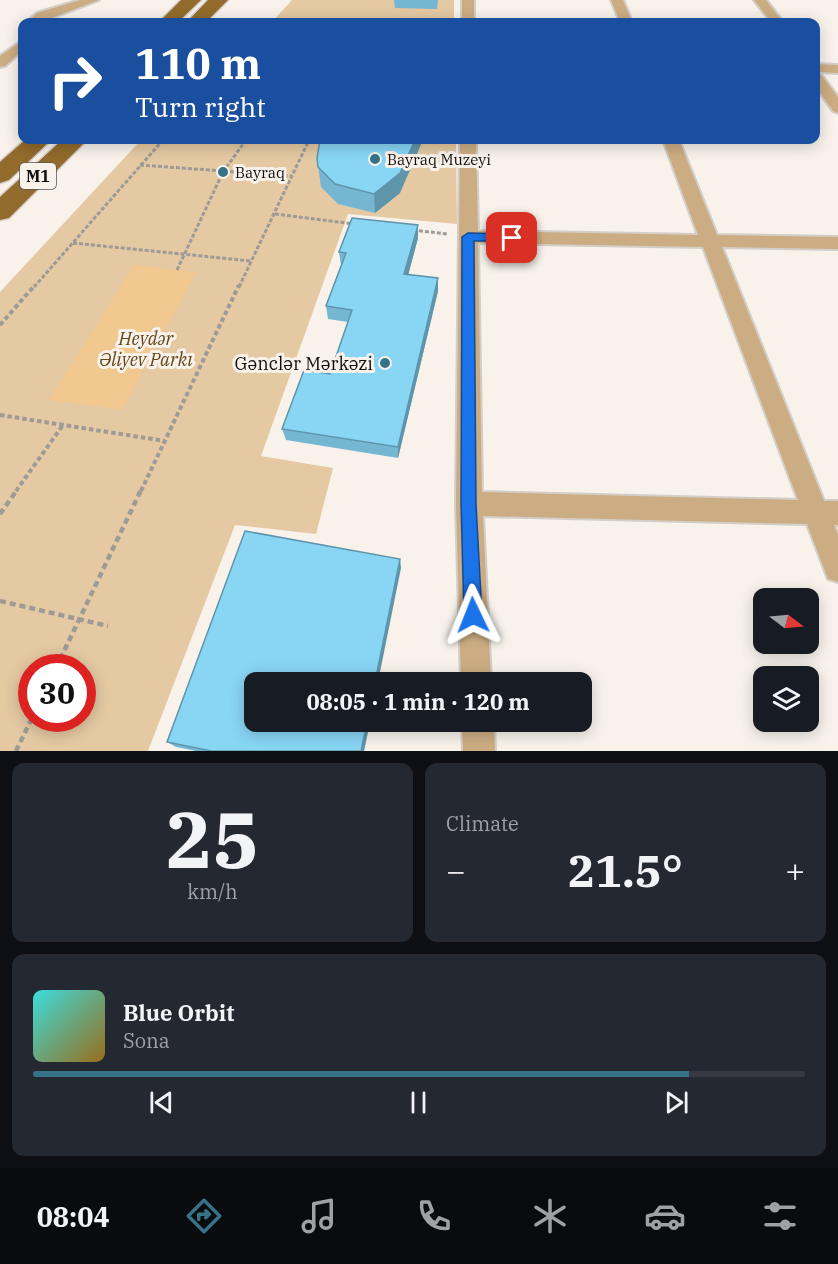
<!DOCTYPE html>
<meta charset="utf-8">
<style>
body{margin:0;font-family:"IBM Plex Serif",serif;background:#242831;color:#f1f3f6;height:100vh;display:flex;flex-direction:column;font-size:22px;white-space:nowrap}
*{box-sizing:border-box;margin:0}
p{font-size:20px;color:#9ea1a6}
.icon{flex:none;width:33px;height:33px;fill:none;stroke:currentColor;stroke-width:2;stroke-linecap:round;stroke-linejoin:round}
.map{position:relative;height:751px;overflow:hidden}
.drawer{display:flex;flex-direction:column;gap:12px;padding:12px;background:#0d0f14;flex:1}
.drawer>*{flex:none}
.guide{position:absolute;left:18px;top:18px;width:802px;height:126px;border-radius:12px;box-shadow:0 3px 15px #0003;background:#1a4fa0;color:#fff;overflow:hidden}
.needle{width:39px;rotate:106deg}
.buttons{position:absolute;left:753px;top:588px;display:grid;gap:12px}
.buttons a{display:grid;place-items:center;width:66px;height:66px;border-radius:12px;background:#171b24;box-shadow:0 3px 15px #0003;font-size:30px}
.speed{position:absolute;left:18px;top:654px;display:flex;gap:12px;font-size:30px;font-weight:700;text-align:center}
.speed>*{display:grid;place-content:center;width:78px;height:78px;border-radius:50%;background:#171b24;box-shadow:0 3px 15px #0003;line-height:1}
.speed .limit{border:9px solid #d22;background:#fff;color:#111}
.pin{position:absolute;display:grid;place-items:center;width:51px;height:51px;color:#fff;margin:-26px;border-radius:12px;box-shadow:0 3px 9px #0006}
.me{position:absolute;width:66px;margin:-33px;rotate:358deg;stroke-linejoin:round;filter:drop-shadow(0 0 4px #0008)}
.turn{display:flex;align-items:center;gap:21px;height:126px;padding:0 18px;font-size:27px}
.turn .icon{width:78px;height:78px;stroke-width:2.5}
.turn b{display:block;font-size:42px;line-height:51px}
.big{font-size:45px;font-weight:800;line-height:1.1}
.drawer .tile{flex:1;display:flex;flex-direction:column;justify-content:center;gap:9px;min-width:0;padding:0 21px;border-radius:12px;background:#242831}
.drawer .dial{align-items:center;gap:0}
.dial b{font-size:78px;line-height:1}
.song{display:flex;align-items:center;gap:18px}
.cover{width:72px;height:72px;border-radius:9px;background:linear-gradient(135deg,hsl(180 70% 55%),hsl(40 70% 35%))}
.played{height:6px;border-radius:3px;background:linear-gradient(90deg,#367389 85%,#363941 85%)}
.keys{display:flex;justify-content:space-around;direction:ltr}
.heat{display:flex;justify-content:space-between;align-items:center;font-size:33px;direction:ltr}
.drawer .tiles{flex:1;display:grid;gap:12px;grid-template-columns:1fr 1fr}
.tile:last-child{grid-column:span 2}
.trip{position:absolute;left:244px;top:672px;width:348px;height:60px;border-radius:12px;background:#171b24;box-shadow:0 3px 15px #0003;font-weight:800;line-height:60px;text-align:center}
.tabs{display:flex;height:96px;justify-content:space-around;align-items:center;background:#090b0e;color:#9ea1a6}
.tabs .icon{width:42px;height:42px}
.tabs .on{color:#367389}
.tabs b{font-size:27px;color:#f1f3f6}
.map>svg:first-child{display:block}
</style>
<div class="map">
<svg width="838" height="751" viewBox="0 0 838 751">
<rect width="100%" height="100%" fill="#f8f2eb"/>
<!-- green -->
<path fill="#e4c9a3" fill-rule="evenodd" d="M292 0H454V22H272Z
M141 140H456L457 224 348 214 261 456 333 468 316 534 235 525 148 751H0V292ZM32 668H82V718H32Z"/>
<!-- water -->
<path fill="#f1c88f" d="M134 265 196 272 122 410 49 400Z"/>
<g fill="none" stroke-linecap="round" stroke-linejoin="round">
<defs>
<path id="minor" d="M80 0H99L41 22H27L37 13Z
M462 0H474V22H462Z
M611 0H623L632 22H620Z
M754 0H766L783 22H771Z
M22 41V51L5 66 0 67V56Z
M816 64 838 65V73L819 72 838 97V113L833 111 816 87Z
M460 140H476L478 231 698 235 663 140H679L717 235 838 237V249L722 247 824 501H838V525H834L838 535V582L828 579 807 524 483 516 491 682H461L456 504ZM478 243 703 247 798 500 482 492Z
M462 722H494L495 751H463Z"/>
<path id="trunk" d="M181 0H201L178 22H159Z
M208 0H228L206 22H187Z
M25 140H51L9 180 0 183V162Z
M62 140H87L9 218 0 220V197Z"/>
</defs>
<!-- minor casing -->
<use href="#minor" stroke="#d3cec8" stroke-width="4"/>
<!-- trunk casing -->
<use href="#trunk" stroke="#d3cec8" stroke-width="3"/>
<!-- path-far2 -->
<path stroke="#9e9a95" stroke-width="3" stroke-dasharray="4 2" stroke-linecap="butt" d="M140 165 292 176
M275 214 355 224
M413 230 447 234
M73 243 251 261
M177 270 223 172 246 140
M34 287 163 140
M239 287 309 140"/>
<!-- path-far1 -->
<path stroke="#9e9a95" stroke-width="4" stroke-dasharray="4.5 3" stroke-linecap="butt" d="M0 325 35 285
M0 415 165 441
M16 491 63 425
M141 491 239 285"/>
<!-- path -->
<path stroke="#9e9a95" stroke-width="4.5" stroke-dasharray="6 4" stroke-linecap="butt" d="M0 514 17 490
M0 601 108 626
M56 668 141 490
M16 751 32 718"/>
<!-- minor -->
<use href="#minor" fill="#ccad83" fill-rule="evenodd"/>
<!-- trunk -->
<use href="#trunk" fill="#936b2c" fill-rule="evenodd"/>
</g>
<!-- wall -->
<path fill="#75b7d2" d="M394 0H438L437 9 395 8Z
M317 158 400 193 375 213 338 204 321 187Z
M418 238 408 275 438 291 398 458 286 440 282 429 330 374 348 322 328 319 326 306 341 265 339 252Z
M401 568 255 722H370L364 751H196L176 747 167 742Z"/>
<!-- shaded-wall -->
<path fill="#5f95ab" d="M415 140H423L400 193 375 213 374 194Z
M418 225V238L405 287 404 274Z
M438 278V291L398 458V447Z
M400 559 401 568 378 682H375Z
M367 722H370L364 751H361Z"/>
<!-- building -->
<path fill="#88d5f4" stroke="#5f95ab" stroke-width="1.5" d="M320 140H415L400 173 374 194 335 184 318 167 317 158Z
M352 218 418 225 404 274 438 278 398 447 282 429 304 370 330 374 352 310 326 306 346 253 339 252Z
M245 531 400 559 375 682H255V722H367L361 751H211L167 742Z"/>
<!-- route -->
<path fill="#1a73e8" stroke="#114b97" stroke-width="1.5" d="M468 233 512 234 518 238 512 241H474L476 504 482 615 479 622 473 624 467 622 464 615 461 504 462 237Z"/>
<!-- markers -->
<g fill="#367389" stroke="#f8f2eb" stroke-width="2">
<circle cx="375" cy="159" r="6"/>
<circle cx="223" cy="172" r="6"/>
<circle cx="385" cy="363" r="6"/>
</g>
<g text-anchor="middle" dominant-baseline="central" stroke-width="6" stroke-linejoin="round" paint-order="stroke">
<!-- far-poi labels -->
<g font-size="15" fill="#12100e" stroke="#f8f2eb" text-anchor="start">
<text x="387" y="159">Bayraq Muzeyi</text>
<text x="235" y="172">Bayraq</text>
</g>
<!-- shield labels -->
<rect fill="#f8f2eb" stroke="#575450" stroke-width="1.5" x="20" y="163" width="36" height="26" rx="4.5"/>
<g font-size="16" font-weight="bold" fill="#12100e">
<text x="38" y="176">M1</text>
</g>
<!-- park labels -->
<g font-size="18" font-style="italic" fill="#63471b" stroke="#f8f2eb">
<text x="146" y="338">Heydər<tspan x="146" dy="21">Əliyev Parkı</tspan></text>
</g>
<!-- poi labels -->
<g font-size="18" fill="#12100e" stroke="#f8f2eb" text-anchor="end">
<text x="373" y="363">Gənclər Mərkəzi</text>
</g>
</g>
</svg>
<div class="buttons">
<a><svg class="needle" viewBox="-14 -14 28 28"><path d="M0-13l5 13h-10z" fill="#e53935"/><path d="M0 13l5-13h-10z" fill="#9ea1a6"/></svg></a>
<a><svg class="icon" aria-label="layers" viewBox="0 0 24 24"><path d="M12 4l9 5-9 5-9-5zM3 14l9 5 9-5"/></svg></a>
</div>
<div class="speed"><div class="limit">30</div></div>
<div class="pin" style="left:512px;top:238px;background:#d93025"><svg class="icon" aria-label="arrive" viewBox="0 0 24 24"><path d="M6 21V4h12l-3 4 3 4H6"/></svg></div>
<svg class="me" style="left:473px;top:615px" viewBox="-20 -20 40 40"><path d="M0-17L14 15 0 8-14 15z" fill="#1a73e8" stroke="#fff" stroke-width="4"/></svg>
<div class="trip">08:05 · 1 min · 120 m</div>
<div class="guide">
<div class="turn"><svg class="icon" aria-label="right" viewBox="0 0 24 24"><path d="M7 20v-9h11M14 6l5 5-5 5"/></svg><div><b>110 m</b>Turn right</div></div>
</div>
</div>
<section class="drawer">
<div class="tiles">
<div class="tile dial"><b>25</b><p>km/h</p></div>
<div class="tile"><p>Climate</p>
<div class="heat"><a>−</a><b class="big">21.5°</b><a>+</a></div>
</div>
<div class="tile">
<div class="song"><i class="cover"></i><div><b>Blue Orbit</b><p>Sona</p></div></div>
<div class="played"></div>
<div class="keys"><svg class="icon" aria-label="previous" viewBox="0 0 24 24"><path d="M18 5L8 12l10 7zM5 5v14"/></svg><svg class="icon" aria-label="pause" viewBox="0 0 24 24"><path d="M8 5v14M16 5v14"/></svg><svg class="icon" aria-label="next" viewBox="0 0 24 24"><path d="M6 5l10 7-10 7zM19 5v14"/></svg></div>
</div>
</div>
</section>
<nav class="tabs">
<b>08:04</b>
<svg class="icon on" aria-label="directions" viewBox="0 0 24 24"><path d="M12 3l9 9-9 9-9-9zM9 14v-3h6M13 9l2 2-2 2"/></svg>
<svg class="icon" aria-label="music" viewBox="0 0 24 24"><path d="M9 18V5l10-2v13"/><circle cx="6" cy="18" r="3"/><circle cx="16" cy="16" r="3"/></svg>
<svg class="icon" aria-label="phone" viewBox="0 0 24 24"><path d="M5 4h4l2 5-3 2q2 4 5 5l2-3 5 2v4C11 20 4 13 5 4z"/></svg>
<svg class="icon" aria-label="climate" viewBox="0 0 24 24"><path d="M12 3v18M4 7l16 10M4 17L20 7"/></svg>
<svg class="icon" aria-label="car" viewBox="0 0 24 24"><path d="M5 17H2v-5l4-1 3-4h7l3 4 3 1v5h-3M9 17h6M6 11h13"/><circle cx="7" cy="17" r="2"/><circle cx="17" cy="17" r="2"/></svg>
<svg class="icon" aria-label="filters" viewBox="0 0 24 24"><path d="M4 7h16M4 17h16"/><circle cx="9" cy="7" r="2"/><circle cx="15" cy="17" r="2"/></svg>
</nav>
